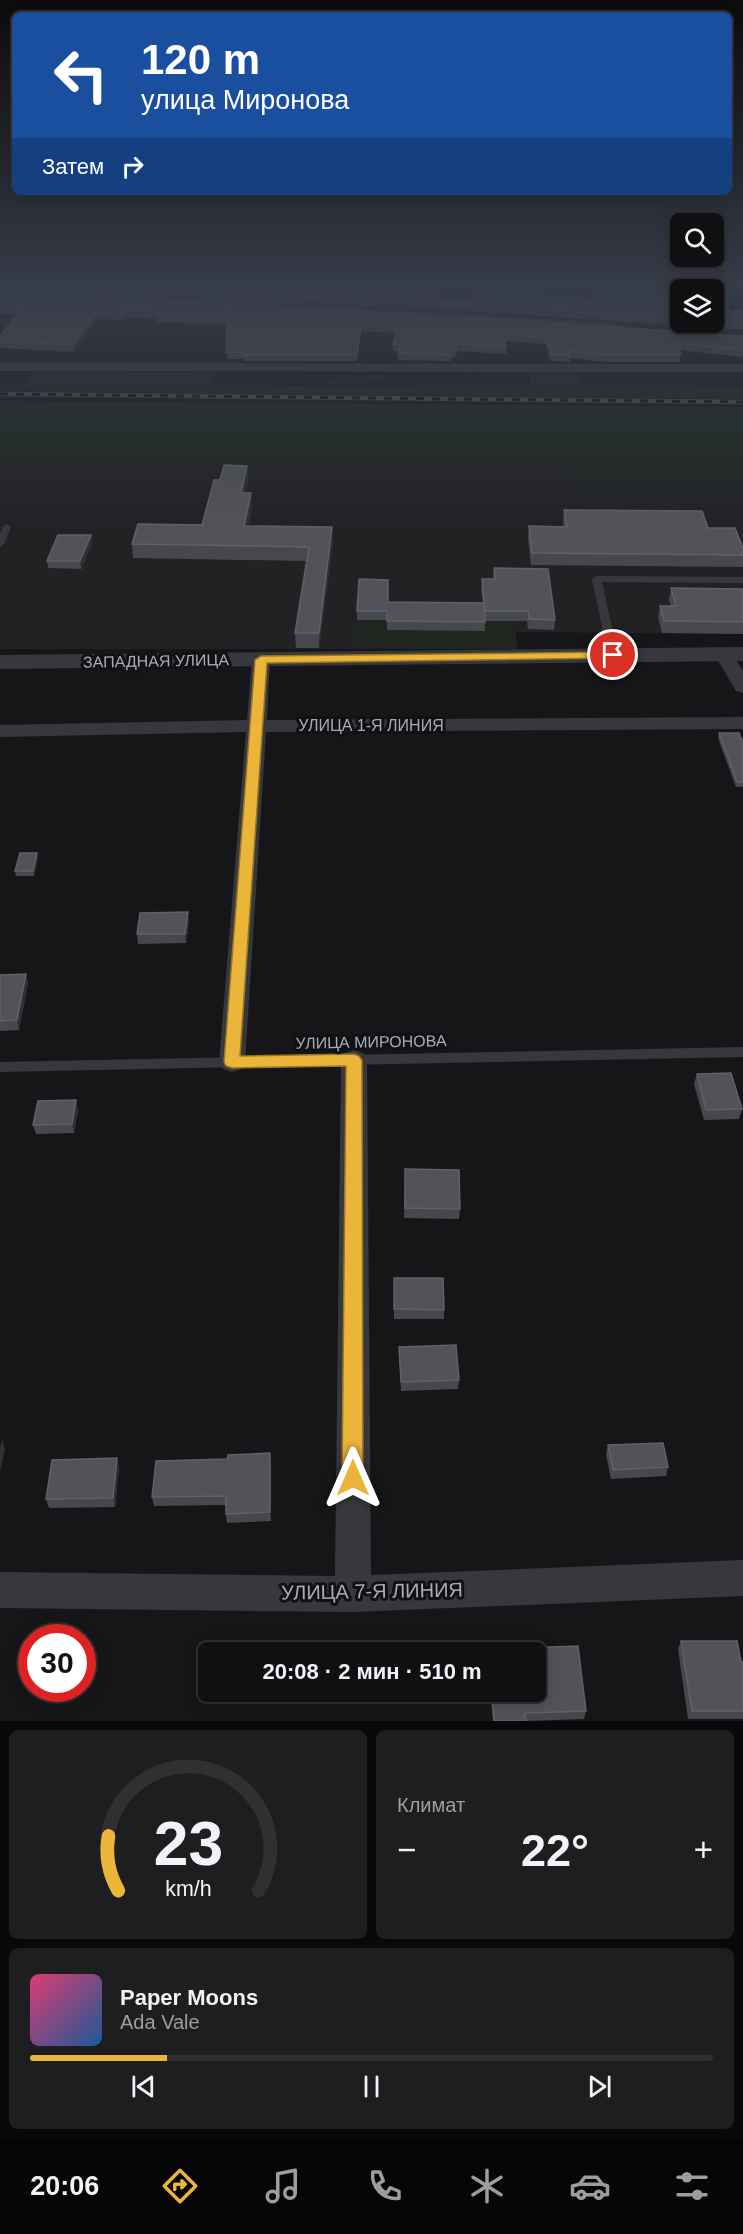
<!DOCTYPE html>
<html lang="ru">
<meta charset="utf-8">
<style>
body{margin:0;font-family:Arial,sans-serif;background:#1e1e20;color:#f1f3f6;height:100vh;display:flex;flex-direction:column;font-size:22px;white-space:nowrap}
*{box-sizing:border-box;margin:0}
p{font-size:20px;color:#9c9d9f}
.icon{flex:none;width:33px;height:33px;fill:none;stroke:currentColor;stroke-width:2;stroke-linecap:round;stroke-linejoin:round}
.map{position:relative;height:1721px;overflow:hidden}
.sheet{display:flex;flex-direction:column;gap:9px;padding:9px;background:#09090a;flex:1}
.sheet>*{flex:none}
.hud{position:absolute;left:12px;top:12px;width:720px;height:183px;border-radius:9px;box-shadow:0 3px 15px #0003,0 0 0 2px #303032;background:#1a4fa0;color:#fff;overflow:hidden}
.fabs{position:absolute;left:670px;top:213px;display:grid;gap:12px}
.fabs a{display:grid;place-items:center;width:54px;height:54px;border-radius:9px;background:#101012;box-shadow:0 3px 15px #0003,0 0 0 2px #303032;font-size:30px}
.speed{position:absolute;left:18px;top:1624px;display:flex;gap:12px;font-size:30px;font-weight:700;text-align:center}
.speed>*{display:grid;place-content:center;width:78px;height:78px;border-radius:50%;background:#101012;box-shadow:0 3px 15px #0003,0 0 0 2px #303032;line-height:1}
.speed .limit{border:9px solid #d22;background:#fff;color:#111}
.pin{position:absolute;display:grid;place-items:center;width:51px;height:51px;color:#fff;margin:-26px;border:3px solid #fff;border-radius:50%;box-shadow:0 2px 6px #0007}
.me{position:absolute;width:66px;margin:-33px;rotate:0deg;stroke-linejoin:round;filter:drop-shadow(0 0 4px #0008)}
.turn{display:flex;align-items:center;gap:21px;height:126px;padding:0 30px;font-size:27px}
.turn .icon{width:78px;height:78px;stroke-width:2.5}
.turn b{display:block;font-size:42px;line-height:51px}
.then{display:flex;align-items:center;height:57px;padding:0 30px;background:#0003;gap:12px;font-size:22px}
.big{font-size:45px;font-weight:700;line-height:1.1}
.sheet .widget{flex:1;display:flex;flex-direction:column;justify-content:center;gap:9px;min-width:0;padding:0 21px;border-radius:9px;background:#1e1e20}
.sheet .dial{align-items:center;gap:0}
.dial svg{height:156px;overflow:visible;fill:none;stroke:#303032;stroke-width:7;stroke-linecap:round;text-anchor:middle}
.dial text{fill:#f1f3f6;stroke:none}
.song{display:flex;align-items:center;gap:18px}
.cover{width:72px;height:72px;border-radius:9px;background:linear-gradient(135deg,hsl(340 70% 55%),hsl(210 70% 35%))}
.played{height:6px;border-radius:3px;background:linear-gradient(90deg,#ebb53a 20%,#303032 20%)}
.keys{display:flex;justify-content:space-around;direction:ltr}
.heat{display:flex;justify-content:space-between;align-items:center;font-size:33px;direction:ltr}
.sheet .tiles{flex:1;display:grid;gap:9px;grid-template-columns:1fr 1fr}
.widget:last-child{grid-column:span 2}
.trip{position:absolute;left:198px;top:1642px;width:348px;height:60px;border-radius:9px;background:#101012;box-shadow:0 3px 15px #0003,0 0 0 2px #303032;font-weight:700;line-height:60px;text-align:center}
.dock{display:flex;height:96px;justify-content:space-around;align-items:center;background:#060607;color:#9c9d9f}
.dock .icon{width:42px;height:42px}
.dock .current{color:#ebb53a}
.dock b{font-size:27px;color:#f1f3f6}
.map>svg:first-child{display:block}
</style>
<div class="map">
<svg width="743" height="1721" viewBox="0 0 743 1721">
<rect width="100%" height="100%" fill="#161618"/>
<!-- built -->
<path fill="#222225" d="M0 462 560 464 581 484H743V634L516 632 517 649H0Z"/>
<!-- green -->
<path fill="#1e261f" d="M40 370H110L133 373 211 372 213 373 212 381 215 383 287 386 531 385 530 371H576L581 383 591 384 743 386V399L0 391V384L25 383 33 371Z
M379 375 385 377V379L374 383 331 384 325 380 340 377Z
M0 401 743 407V484H581L560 464 0 462Z
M357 620H387L388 630 484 631V621H514L517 649 356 648Z"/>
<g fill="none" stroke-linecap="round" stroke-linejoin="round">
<!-- service -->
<path fill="#37383d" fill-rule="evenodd" d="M7 524 11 527 4 544 0 547V533L4 525Z
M597 576 743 577V583L602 582 618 655 613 658 608 655 592 579Z
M743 1047V1057L0 1072V1062Z"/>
<!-- minor -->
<path fill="#37383d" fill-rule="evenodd" d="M0 288 268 301 616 323 622 327 616 331 268 309 0 296Z
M680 319 681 322H690L687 335 683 336 677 332Z
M0 363 743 364V372L0 371Z
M723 648 730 650 743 671V693L736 691 714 654 716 650Z
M261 654 268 656 270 660 267 720 743 717V729L266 732 245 1062 241 1069 232 1072 223 1069 219 1062 246 732 0 737V725L247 720 252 660 254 656Z
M354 1050 363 1053 367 1060 371 1575 743 1560V1596L353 1612 0 1608V1572L335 1576 341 1060 345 1053Z"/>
<!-- tertiary -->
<path fill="#37383d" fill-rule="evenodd" d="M743 647V661L0 669V655Z"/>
<defs>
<path id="rail" d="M0 394 743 402"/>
</defs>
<!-- rail casing -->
<use href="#rail" stroke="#4a4c52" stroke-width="4.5"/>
<!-- rail -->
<use href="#rail" stroke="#111113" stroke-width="3" stroke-dasharray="8" stroke-linecap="butt"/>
</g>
<!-- wall -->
<path fill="#47484d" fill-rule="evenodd" d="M30 287H254L266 288 271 287H336L368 290 370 287H399L396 291 438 294 437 298 469 300 474 287 531 291V294L595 299 599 289 615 290 616 287H731L729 311H743V330L513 314ZM681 290H714V322H681Z
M0 292 743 336V357L680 350V362H607L570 358V362L550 361 546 344 505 341 506 348V354L457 351 456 357H452L451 361 398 360V351H393V345L396 333 361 331 357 361H243V359H227V325L156 322V318L124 317 122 320 96 319 74 352 0 348V337L16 314H0Z
M247 466 248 479 245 493 252 507 248 526 333 542 319 648H296L295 633 306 561 133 558 132 544 202 525 220 480Z
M564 510 708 528 743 548V567L531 565 528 539 529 526H563V522Z
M91 535 92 543 81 569 48 568 47 561Z
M494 568 555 620 554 630 528 629 527 621H485V631L387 630V620H357V611L388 602 483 603 481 589 482 579H493Z
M671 588 743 589V634L662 633 658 617 660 606H671L669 600Z
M719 733 743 743V787H736L718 738Z
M38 858 34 876H16L15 871Z
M189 922 186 943 138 944 137 934Z
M26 974 28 983 19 1030 0 1031V975Z
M697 1074 742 1109 739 1119 704 1120 694 1084Z
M76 1100 78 1110 74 1133 36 1134 33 1125Z
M405 1169 460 1209 459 1219 404 1218Z
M394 1278 444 1310V1319H394Z
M399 1347 459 1380 458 1389 401 1391Z
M608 1445 668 1467 666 1476 611 1479 606 1454Z
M227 1459 271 1462V1521L227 1523 226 1514V1505L154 1506 152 1497Z
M119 1467 115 1507 49 1508 46 1499Z
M681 1641 741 1662H743V1719H688L678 1649Z
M519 1644V1648L578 1646 586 1711 584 1719 526 1721H493L490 1692H536V1653H487L489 1645Z"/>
<!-- shaded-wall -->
<path fill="#2f3033" d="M123 311 124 317 122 320 121 314Z
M96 313V319L74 352 73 345Z
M247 466 248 479 242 507 241 493Z
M251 493 252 507 245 540 244 526Z
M332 527 333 542 319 648V633Z
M91 535 92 543 81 569 80 561Z
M37 853 38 858 34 876 33 871Z
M188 912 189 922 186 943 185 934Z
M26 974 28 983 19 1030 17 1020Z
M76 1100 78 1110 74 1133 72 1124Z
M2 1440 5 1449 0 1472V1447Z
M270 1453 271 1462V1521L270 1512Z
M117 1458 119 1467 115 1507 113 1498Z"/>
<!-- building -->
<path fill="#525358" stroke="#5f6167" stroke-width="1.5" d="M141 287H254L266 288 271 287H336L368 290 370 287H395L393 291 438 294 436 298 469 300 474 287 531 291 530 294 595 299 599 289 615 290 616 287H731L729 311H743V323L714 321V290H681V319L514 308Z
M0 292 513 320 743 336V350L679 344 681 355H608L569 351 570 355H551L546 338 504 334 506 348 457 344 456 350H452L451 355 398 353 399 345H393L397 327 361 325 357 355H242L243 352H226L227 319 156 316 157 312 123 311 121 314 96 313 73 345 0 341V337L21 308H0Z
M224 465 247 466 241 493H251L244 526 332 527 319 633H295L309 547 132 544 138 524 202 525 214 480H220Z
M564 510 702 511 708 528H735L743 548V555L532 553 529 526 567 527Z
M58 535H91L80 561H47Z
M494 568 548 569 555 620 529 619 528 611H485L482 579H495Z
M359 579 388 580V602L484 603 485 622 387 621V611H357Z
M671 588 743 589V622L664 621 660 606H676Z
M719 733H739L743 743V782H737Z
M20 853H37L33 871H15Z
M188 912 185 934H137L140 913Z
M26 974 17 1020 0 1021V975Z
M731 1073 742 1109 706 1110 697 1074Z
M76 1100 72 1124 33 1125 38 1101Z
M405 1169 459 1170 460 1209 405 1208Z
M394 1278H443L444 1310 394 1309Z
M456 1345 459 1380 401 1382 399 1347Z
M663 1443 668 1467 613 1470 608 1445Z
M270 1453V1512L226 1514V1496L152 1497 156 1461 227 1459 228 1455Z
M117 1458 113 1498 46 1499 52 1460Z
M681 1641H737L741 1662H743V1711H692Z
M519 1644V1648L578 1646 586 1711 525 1713 526 1721H494L492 1692H536V1653H489V1645Z"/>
<!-- sky -->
<linearGradient id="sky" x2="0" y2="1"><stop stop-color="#0c0c0d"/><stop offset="0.54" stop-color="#363c48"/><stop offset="1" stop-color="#363c48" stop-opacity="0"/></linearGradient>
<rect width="743" height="528" fill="url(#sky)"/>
<!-- route -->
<path fill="#ebb53a" stroke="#997626" stroke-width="1.5" d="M613 652 617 653V658L267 663 240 1056 354 1054 359 1056 362 1060 363 1478 360 1485 353 1488 345 1485 342 1478 346 1066 232 1068 226 1066 224 1062 255 660 261 656Z"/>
<g text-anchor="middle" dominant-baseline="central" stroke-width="6" stroke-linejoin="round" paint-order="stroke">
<!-- street labels -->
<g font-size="16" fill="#a8acb7" stroke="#111113">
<text transform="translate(156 661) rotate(-1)">ЗАПАДНАЯ УЛИЦА</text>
<text x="371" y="725">УЛИЦА 1-Я ЛИНИЯ</text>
<text transform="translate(371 1042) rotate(-1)">УЛИЦА МИРОНОВА</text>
</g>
<!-- near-street labels -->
<g font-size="20" fill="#a8acb7" stroke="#111113">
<text transform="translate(372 1591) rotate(-1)">УЛИЦА 7-Я ЛИНИЯ</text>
</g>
</g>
</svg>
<div class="fabs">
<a><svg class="icon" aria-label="search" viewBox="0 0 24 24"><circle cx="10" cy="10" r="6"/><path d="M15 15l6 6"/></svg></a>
<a><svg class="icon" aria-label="layers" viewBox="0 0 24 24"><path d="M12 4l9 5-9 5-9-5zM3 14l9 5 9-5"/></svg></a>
</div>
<div class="speed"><div class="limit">30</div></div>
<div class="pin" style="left:613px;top:655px;background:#d93025"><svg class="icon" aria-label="arrive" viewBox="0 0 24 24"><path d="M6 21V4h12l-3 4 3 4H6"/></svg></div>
<svg class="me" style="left:353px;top:1478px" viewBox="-20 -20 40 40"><path d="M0-17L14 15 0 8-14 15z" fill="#ebb53a" stroke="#fff" stroke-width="4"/></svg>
<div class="trip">20:08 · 2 мин · 510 m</div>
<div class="hud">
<div class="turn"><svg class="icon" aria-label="left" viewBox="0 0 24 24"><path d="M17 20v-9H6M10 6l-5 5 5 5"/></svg><div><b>120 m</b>улица Миронова</div></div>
<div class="then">Затем<svg class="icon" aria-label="right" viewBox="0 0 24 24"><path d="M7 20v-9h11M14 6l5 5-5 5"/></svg></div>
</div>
</div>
<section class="sheet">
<div class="tiles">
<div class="widget dial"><svg viewBox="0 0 100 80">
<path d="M14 69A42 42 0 1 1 86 69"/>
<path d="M14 69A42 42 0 0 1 9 41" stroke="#ebb53a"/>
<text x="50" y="56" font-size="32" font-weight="700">23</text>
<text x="50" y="72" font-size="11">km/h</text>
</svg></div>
<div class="widget"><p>Климат</p>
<div class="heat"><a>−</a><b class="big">22°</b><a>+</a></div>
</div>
<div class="widget">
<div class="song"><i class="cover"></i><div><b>Paper Moons</b><p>Ada Vale</p></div></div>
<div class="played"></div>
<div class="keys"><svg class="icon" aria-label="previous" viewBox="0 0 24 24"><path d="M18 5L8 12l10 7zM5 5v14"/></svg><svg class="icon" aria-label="pause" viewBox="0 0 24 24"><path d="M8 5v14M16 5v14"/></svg><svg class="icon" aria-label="next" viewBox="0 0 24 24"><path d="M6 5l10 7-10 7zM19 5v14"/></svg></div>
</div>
</div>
</section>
<nav class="dock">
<b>20:06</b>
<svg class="icon current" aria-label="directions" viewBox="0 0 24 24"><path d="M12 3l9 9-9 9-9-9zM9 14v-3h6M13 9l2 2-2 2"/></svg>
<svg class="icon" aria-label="music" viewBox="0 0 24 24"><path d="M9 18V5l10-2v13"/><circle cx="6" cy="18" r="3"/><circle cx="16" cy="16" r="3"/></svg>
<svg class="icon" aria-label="phone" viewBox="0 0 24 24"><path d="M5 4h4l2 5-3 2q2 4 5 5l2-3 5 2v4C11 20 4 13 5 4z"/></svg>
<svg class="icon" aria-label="climate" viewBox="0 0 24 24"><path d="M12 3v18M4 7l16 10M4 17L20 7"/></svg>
<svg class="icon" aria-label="car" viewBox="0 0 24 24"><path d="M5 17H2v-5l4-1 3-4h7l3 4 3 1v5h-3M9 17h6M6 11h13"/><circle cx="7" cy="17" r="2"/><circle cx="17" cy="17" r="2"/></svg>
<svg class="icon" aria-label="filters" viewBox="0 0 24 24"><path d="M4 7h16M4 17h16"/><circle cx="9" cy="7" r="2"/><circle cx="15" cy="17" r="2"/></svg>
</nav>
